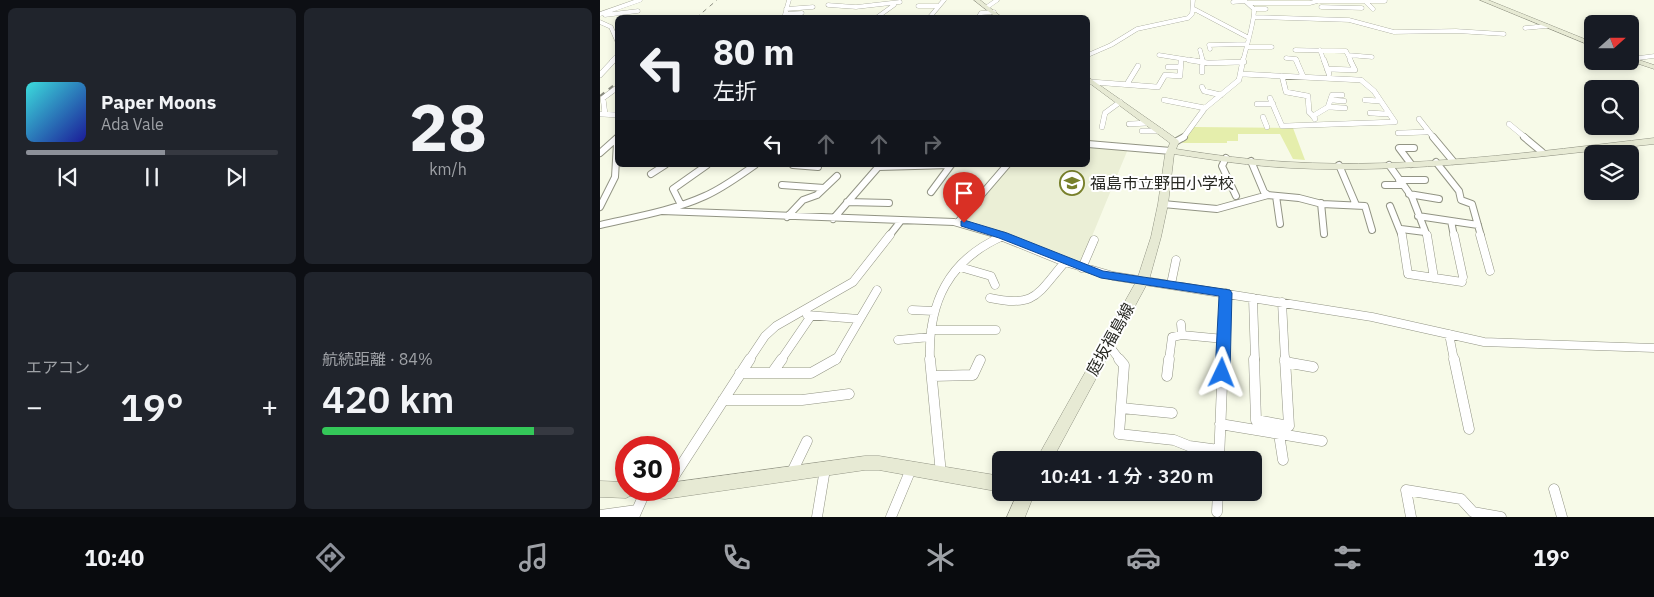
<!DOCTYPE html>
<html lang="ja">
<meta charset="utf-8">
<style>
body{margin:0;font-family:"IBM Plex Sans","Noto Sans JP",sans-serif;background:#20242c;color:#f1f3f6;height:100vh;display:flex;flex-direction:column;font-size:19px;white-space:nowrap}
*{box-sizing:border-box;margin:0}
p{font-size:16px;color:#9ea1a6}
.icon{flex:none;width:28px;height:28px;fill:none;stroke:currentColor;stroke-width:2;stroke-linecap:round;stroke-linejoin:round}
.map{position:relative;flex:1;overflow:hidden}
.sheet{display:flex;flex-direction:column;gap:8px;padding:8px;background:#0d0f14;width:600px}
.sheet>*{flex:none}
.hud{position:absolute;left:15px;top:15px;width:475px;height:152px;border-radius:8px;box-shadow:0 2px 8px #0003;background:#171b24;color:#f1f3f6;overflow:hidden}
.needle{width:32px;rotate:69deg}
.buttons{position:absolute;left:984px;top:15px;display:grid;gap:10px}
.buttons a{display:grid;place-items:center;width:55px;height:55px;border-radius:8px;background:#171b24;box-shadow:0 2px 8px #0003;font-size:25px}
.speed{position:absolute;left:15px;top:436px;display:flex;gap:10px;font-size:25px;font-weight:700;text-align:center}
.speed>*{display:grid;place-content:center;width:65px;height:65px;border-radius:50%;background:#171b24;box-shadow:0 2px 8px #0003;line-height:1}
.speed .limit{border:8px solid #d22;background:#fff;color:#111}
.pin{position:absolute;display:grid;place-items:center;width:42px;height:42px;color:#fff;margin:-51px -21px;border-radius:50% 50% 50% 0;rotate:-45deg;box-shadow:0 0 5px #0007}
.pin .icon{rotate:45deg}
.me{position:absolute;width:55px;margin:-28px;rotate:2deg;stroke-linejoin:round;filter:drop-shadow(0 0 4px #0008)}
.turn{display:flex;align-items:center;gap:18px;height:105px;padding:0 15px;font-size:22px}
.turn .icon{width:65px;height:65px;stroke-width:2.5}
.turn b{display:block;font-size:35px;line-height:42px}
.lanes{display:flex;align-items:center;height:48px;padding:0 15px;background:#0003;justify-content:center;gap:25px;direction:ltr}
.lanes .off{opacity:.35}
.big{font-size:38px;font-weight:600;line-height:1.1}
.sheet .tile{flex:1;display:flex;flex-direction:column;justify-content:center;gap:8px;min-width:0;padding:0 18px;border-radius:8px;background:#20242c}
.sheet .dial{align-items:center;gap:0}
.dial b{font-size:65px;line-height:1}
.song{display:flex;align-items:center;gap:15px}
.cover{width:60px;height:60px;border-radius:8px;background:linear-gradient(135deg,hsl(180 70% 55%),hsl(240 70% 35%))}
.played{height:5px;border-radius:2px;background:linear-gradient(90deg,#8c9099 55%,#363941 55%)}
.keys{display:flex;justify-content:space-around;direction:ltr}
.heat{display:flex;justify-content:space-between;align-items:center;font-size:28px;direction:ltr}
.charge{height:8px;border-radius:4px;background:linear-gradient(90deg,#34c759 84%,#363941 0)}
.sheet .tiles{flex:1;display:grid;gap:8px;grid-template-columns:repeat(2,1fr)}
.trip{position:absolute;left:392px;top:451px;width:270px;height:50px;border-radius:8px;background:#171b24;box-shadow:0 2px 8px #0003;font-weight:600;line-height:50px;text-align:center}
.dock{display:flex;height:80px;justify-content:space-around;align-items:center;background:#090b0e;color:#9ea1a6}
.dock .icon{width:35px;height:35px}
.dock .selected{color:#8c9099}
.dock b{font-size:22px;color:#f1f3f6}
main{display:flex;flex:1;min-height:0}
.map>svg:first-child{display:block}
</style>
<main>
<section class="sheet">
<div class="tiles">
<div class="tile">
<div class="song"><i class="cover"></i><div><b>Paper Moons</b><p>Ada Vale</p></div></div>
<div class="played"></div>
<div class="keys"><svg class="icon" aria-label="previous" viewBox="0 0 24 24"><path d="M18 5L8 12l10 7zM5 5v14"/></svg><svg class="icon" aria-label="pause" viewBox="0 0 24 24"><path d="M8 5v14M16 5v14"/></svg><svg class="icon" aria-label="next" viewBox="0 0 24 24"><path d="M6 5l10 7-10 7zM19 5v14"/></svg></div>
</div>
<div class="tile dial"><b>28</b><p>km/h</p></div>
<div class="tile"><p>エアコン</p>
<div class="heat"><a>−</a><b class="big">19°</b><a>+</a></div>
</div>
<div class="tile"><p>航続距離 · 84%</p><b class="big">420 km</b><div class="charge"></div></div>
</div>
</section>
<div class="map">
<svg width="1054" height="517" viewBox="0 0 1054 517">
<rect width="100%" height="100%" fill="#f7fae8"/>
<!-- built -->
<path fill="#ebefd6" d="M488 146 528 149 481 263 435 244 366 219 409 165H488Z"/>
<!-- green -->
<path fill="#e5eeac" d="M594 127 693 128 705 160 693 159 680 134H638V141H627V143H582Z"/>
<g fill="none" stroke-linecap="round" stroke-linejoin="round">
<defs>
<path id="street-far4" d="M720 1H785
M765 1 773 9
M633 2 645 1
M647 3H710L721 0
M228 5 256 7 300 2
M318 6H338
M387 7 397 0
M721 7 762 8
M186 9 213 7
M594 9 649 38
M654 9H666
M0 14 40 0
M185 14 202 13
M5 15 38 11
M655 17 749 20 794 32 856 31 904 34
M184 18 189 0
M276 18 294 5
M329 18 344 0
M378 18 381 13 394 12
M0 22 11 27 18 43
M925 28 947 26
M647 47H672
M610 49 609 45 647 44
M600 50 603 61
M695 50 746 51 751 61
M720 50 724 61
M488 55 511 45 537 29 588 18 592 14 593 0
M559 55 597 61
M748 55 772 57
M686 58 696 59 697 61
M1031 59 1054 56
M12 61 18 55
M643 61C646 48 655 20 654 9L644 0"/>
<path id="street-far3" d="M589 60 608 63 644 62
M696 60 703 76
M724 60 729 74
M568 67H580
M727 69 755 70 750 60
M602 72V60
M641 74 761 80 774 91 795 122 682 126 670 98
M0 75 14 60
M682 76 686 92 708 96 709 112 713 116
M492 82 558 87 565 75 580 76 581 60
M527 84 538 66
M602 87 604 91 621 95
M564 100 605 108
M731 100 744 101
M765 100 779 101
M657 104H673
M728 107 745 108
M770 113 787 114
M0 114 18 115
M5 114 3 98 18 87
M663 117 667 127
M715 119 713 116 728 107 732 95H742
M819 119 834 138
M529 124 549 123
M909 124 926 138
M502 127 505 113 520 102
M542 131H561
M798 133 828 132
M583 138 605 108 639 80 643 60"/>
<path id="street-far2" d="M833 137 853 161
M924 137 942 152
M575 142 584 137
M488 144 571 151
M0 153 18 137
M626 158 622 166 636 196
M651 161 664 192 668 195 699 198 722 204 765 206 772 230
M836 162 859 191 861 200 872 204 881 236
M811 164 799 148H814
M193 165 218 167
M739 165 756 205
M789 165 812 197 827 236
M278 167 351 165
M51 174 65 165
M799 180H825
M182 185 224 188
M537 185 566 187
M785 185H803
M331 192 351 165
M809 194 839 199
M676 196 680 224
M247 202 289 203
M721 203 724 234
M563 204 617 209 668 195
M81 205 73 189 107 165
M790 206 802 236
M0 207 15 177 17 143
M62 211 354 222 402 236
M818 216 878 225
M187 217 203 200 217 195 237 176
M233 219 280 165
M851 221 854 236
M358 222 407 165
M0 225C35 217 72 211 105 196 123 188 139 176 155 165
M801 229 825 232
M289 236 300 222"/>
<path id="street-far1" d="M398 235 465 262 513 276 772 317 884 342 1054 348
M802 235 808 274 862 282
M827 235 834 278
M854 235 863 277
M880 235 890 271
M360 267 391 276 395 285
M482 268 494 240
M571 284 576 260
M390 298C436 308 437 294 465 262
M653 298 655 360
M682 302 685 360
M312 310 334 311
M207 315 259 319
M581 324 582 335
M331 330H396
M849 334 854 360
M298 340 330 337
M507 343 520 360
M149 360 165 336 176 326 253 282 290 235
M181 360 211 316
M236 360 277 290
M330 360C328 303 348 260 403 236
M569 360 572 337 582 335 624 339
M623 360 626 293"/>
<path id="street" d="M330 359 341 474
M519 359 524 365 519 434 574 440 589 446 619 450
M654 359 656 420 689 426 685 359
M854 359 869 429
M685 362 713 367
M140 373H211L236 359
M172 373 182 359
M333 376 373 375 380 360
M567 376 569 359
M123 400H202L249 394
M521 408 572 413
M620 424 722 441
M679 434 683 460
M619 460 623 359
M191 474 207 441
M69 484 150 359
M954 489 962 517
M617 512 618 492
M0 515 37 510
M34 517 46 490
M217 517 225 469
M291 517 311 469
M811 517 806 490 861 499 873 512 901 517"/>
<path id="secondary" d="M374 0H380L403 18H397Z
M880 0H888L992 42V46Z
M1030 57 1054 65V69L1030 61Z
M488 77 578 140 579 142 576 149C614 155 651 160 690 162 811 169 934 152 1054 138V144C934 157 812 174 691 168 651 166 613 160 574 154L568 204 561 237 549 280 452 460H436L537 280 551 237 558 204 565 155 570 143 488 82Z
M265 456H279L401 476V492L279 470H265L65 499 30 496 26 498 0 497V481L26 482V490H69V483Z
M418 492H435L425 517H407Z"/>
</defs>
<!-- street-far4 casing -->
<use href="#street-far4" stroke="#929484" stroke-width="4.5"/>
<!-- street-far3 casing -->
<use href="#street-far3" stroke="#929484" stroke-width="5.5"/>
<!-- street-far2 casing -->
<use href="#street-far2" stroke="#929484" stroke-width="8"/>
<!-- street-far1 casing -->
<use href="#street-far1" stroke="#929484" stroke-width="9"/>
<!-- street casing -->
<use href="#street" stroke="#929484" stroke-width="11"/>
<!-- secondary casing -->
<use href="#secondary" stroke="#929484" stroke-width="1"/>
<!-- street-far4 -->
<use href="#street-far4" stroke="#fff" stroke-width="4"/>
<!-- street-far3 -->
<use href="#street-far3" stroke="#fff" stroke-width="5"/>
<!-- street-far2 -->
<use href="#street-far2" stroke="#fff" stroke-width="6"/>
<!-- street-far1 -->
<use href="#street-far1" stroke="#fff" stroke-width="8"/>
<!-- street -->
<use href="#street" stroke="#fff" stroke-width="10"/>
<!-- secondary -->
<use href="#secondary" fill="#e7ead4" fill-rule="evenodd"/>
<!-- rail-far1 -->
<path stroke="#8b8d81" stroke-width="1" stroke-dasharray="4.5 4.5" stroke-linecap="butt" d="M96 18 117 0"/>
<!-- rail -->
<path stroke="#8b8d81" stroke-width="2" stroke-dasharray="5.5 5.5" stroke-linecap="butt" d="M0 96 18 82"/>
</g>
<!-- route -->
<path fill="#1a73e8" stroke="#114b97" d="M364 220 407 233 503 271 630 290 632 293 630 373 627 377H618L615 373 619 296 501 278 399 238 361 226V221Z"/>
<!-- icons -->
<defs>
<symbol id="school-ring" viewBox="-11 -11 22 22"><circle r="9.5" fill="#fff" stroke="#78802b" stroke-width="1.5"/><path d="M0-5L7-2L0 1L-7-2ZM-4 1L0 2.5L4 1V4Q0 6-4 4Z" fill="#78802b"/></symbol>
</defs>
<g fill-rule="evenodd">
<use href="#school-ring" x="458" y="169" width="28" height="28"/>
</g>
<g text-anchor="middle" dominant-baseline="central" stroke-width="4" stroke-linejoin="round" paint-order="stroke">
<!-- poi labels -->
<g font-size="16" fill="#282923" stroke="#fff" text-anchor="start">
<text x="490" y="183">福島市立野田小学校</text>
</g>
<!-- street labels -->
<g font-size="16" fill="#282923" stroke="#fff">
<text transform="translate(510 339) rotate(-61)">庭坂福島線</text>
</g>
</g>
</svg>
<div class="buttons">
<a><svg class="needle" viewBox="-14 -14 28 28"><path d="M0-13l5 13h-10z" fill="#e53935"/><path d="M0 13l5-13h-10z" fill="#9ea1a6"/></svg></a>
<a><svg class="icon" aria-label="search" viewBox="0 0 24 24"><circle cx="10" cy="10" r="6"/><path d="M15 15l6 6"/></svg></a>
<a><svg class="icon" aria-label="layers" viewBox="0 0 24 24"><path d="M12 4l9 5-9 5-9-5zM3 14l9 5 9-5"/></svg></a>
</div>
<div class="speed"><div class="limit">30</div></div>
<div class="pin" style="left:364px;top:223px;background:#d93025"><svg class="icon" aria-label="arrive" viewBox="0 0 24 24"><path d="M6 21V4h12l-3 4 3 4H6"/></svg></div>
<svg class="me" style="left:622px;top:373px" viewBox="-20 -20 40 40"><path d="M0-17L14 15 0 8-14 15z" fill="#1a73e8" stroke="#fff" stroke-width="4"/></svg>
<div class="trip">10:41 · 1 分 · 320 m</div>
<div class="hud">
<div class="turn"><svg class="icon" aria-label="left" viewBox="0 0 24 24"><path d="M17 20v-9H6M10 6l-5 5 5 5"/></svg><div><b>80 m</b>左折</div></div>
<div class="lanes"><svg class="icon" aria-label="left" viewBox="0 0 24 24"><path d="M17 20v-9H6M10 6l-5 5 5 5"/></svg><svg class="icon off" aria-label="ahead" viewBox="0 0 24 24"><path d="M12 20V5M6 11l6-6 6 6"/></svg><svg class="icon off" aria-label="ahead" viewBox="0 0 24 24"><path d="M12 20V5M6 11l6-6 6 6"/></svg><svg class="icon off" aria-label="right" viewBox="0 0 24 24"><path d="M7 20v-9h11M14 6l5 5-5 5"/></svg></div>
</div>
</div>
</main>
<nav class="dock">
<b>10:40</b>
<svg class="icon selected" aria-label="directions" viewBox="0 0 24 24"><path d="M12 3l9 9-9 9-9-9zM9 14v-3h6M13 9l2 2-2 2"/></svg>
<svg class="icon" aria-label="music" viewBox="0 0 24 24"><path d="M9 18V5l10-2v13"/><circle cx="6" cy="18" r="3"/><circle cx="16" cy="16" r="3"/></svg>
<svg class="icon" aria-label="phone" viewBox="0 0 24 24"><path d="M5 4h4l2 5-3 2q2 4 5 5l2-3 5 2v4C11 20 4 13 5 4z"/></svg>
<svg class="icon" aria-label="climate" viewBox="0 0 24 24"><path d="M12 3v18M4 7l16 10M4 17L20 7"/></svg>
<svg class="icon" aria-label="car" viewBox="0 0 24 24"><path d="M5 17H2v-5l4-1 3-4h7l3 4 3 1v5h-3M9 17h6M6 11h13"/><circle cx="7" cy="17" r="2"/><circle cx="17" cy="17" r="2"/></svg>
<svg class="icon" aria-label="filters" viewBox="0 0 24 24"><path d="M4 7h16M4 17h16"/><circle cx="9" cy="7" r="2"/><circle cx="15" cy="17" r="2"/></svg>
<b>19°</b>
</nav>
